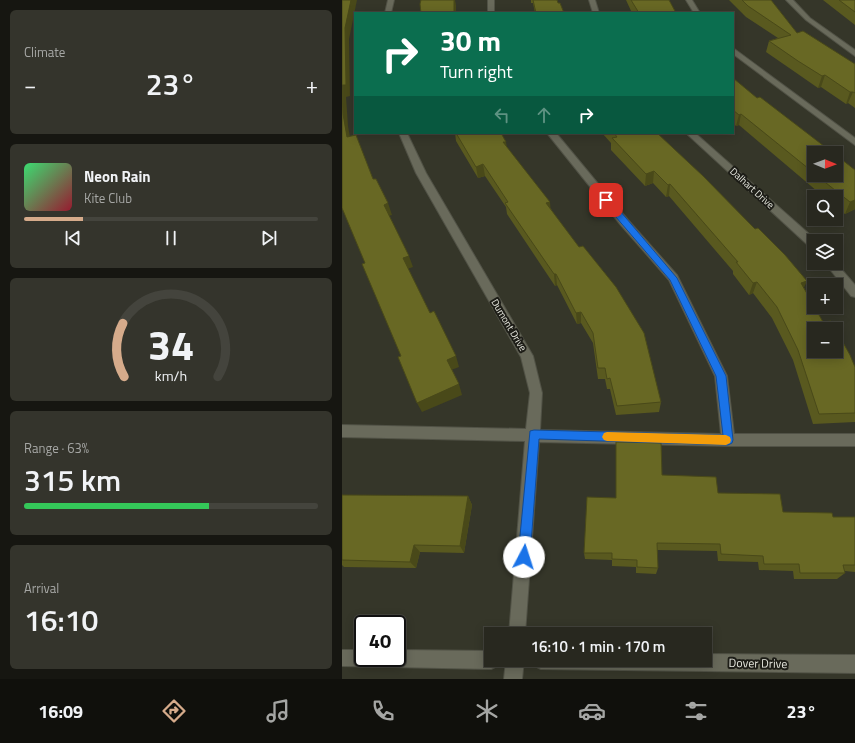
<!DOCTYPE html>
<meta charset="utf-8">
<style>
body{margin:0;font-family:"Titillium Web",sans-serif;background:#34342c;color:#f1f3f6;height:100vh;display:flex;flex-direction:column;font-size:15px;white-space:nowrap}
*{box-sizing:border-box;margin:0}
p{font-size:13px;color:#a5a6a4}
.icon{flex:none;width:22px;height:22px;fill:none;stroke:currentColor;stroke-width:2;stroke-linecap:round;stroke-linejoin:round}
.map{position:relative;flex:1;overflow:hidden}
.side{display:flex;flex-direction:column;gap:10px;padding:10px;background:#161611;width:342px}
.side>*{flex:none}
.guide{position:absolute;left:12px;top:12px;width:380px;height:122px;border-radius:0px;box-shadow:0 2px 10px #0003,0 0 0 1px #44443d;background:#0b6e4f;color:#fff;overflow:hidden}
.needle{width:26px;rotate:91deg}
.controls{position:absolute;left:465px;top:146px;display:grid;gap:8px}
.controls a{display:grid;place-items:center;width:36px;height:36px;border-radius:0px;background:#28281f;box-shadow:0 2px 10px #0003,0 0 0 1px #44443d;font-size:20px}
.speed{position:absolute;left:12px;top:615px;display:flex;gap:8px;font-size:20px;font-weight:700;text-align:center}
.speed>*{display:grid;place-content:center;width:52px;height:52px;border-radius:50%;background:#28281f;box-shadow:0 2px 10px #0003,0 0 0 1px #44443d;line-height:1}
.speed .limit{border:2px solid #111;border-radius:6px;background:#fff;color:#111}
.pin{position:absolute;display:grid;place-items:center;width:34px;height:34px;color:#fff;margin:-17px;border-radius:8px;box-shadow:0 2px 6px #0006}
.me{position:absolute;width:44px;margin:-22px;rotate:5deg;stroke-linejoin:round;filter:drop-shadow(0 0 3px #0008)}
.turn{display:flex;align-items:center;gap:14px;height:84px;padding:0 20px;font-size:18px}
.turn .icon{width:52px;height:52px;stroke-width:2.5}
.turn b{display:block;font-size:28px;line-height:34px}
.lanes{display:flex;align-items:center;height:38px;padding:0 20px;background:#0003;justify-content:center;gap:20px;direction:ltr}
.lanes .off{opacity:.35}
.big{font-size:30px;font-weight:600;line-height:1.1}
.side .widget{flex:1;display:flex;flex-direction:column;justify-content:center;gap:6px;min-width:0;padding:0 14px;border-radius:6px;background:#34342c}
.side .dial{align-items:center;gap:0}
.dial svg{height:104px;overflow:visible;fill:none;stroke:#44443d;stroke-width:7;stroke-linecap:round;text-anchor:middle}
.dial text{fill:#f1f3f6;stroke:none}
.song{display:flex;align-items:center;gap:12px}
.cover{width:48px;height:48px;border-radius:6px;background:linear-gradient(135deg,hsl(140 70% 55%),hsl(350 70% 35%))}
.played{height:4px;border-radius:2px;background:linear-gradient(90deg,#d6ab8b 20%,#44443d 20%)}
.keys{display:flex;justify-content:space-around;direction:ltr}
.heat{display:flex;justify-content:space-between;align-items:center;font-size:22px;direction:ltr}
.charge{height:6px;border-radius:3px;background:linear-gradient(90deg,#34c759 63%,#44443d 0)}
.trip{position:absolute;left:142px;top:627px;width:228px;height:40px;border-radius:0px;background:#28281f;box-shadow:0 2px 10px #0003,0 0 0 1px #44443d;font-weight:600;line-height:40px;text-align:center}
.tab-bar{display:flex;height:64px;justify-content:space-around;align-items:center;background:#10100c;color:#a5a6a4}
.tab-bar .icon{width:28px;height:28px}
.tab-bar .active{color:#d6ab8b}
.tab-bar b{font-size:18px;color:#f1f3f6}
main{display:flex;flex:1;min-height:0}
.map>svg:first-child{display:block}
</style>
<main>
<section class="side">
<div class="widget"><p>Climate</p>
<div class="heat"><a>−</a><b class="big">23°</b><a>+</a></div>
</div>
<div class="widget">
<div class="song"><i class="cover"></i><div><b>Neon Rain</b><p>Kite Club</p></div></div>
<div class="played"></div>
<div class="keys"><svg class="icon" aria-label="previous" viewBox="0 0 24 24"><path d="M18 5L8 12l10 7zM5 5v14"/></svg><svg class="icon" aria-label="pause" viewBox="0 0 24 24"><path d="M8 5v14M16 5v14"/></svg><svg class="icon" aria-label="next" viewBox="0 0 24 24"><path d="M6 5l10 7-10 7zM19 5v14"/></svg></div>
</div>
<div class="widget dial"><svg viewBox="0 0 100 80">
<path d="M14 69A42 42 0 1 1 86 69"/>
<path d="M14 69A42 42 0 0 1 13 28" stroke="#d6ab8b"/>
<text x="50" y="56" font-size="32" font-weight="700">34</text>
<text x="50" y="72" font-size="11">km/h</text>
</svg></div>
<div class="widget"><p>Range · 63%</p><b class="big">315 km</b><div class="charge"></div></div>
<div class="widget"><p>Arrival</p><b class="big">16:10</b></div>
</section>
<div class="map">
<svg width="513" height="679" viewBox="0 0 513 679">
<rect width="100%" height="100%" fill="#353629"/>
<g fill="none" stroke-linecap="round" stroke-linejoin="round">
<defs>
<path id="minor" d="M46 0H52L49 13H43Z
M146 0H152V13H146Z
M247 0H253L257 13H251Z
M344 0H350L358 13H352Z
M444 0H451L468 18 513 50V56L464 20Z
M391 48 513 138V145L391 54Z
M57 133H65L84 173 191 356 200 393 198 430 379 434 373 376 327 280 278 224 205 133H214L286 220 335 275 385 376 392 434H513V446H386L197 442 183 634H167L183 441 0 437V425L184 429 188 393 179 357 74 173Z
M344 133H353L475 241H472V248L468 247Z
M483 263H494L513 285V297L509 296Z
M0 650H21V658H55V650L149 651V660H158L155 666 149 669 0 666Z
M363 654 513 655V673L199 669 193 666 190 660H363Z
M164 660H182L180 679H162Z"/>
</defs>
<!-- minor casing -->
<use href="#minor" stroke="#515246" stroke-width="2"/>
<!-- minor -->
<use href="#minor" fill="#696a5b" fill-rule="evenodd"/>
</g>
<!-- wall -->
<path fill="#59591f" d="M189 0H215L216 3 222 13H193L191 3H189Z
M284 0H327L334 13H290Z
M387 0H429L455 33 513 64V108L506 103 504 104 479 87 476 88 453 72 424 52 427 41 436 38 404 17Z
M480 0H513V25L481 0Z
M391 78 472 153V175H494L513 170V209L503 214 494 207V197H482L397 125 394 126 391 123Z
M113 133H159L165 148 209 209 319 402 317 412 274 415 268 389H265L263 379H256L251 343 239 323 235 324 215 285 213 286 165 214 164 207 143 176 136 178 114 141Z
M260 133H315L462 288 481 322 513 367V422L471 424 451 360 430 318 411 293 407 295 391 274V271L327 196 324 197 311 183 303 186 269 150V143Z
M274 442 320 475 376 493 441 512 491 517H513V572L503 571V573L495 579H452L451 571 417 570 416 562 376 561 375 551 315 550 316 568 314 574 294 573V567L270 566V560L243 559 242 553 274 498Z
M0 495 126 496 130 505 122 553 78 552 74 568 2 567 0 565Z"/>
<!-- shaded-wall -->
<path fill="#494919" d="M9 0H15L7 39 8 96 4 97 6 126 10 148 5 137 1 114 0 91 3 28Z
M112 0H113L114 5V13H112Z
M483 75 479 87 476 88 480 76Z
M508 92H511L506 103 504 104Z
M399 114 397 125 394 126 397 115Z
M161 142H164L166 153Z
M141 164 143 176 136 178 134 167Z
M312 171 311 183 303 186 304 174Z
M328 184 327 196 324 197 326 185Z
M513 200V209L503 214 508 202Z
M208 202 209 214 204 203Z
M46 203 50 215 46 216 42 205Z
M67 256 71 267 65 269 61 258Z
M212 274H214L215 285 213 286Z
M465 281 460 292 459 283Z
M415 282 411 293 407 295 411 283Z
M239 312V323L235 324 234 313Z
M114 356 117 367 109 370 105 360Z
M117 384 120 395 80 412 75 403Z
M126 496 130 505 122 553 118 546Z
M72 545 78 552 74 568 68 562Z"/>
<!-- building -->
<path fill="#686824" stroke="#494919" d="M0 0H9L3 28 4 85H0Z
M79 0H112V13H79L78 4Z
M191 0H215L216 3H218L222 13H194Z
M289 0H327L334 13H297Z
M400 0H429L455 33 461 31 513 64V93L511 92H508L483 75 480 76 456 61 427 41 449 35 406 6Z
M497 0H513V12Z
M391 78 415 98 418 97 491 153H472V173L399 114 397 115 391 110Z
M0 91 1 114 5 137 14 135 31 179H34L46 203 42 205 67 256 61 258 88 313 92 311 114 356 105 360 117 384 75 403 56 357 59 356 20 264 23 263 0 208Z
M114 133H159L164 142H161L208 202 204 203 237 247 241 246 274 287 302 333 319 402 275 406 268 378 265 379 263 368H256L251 333 239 312 234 313 214 274H212L163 203 166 202 141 164 134 167Z
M272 133H315L361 176 413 229 416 228 443 255 465 281 459 283 481 322 489 321 494 329H472V351H494V330L508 355 513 367V413L477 414 456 350 435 307 415 282 411 283 394 262H396L328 184 326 185 312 171 304 174 270 138 275 137Z
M494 155 513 170V200L508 202 474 175H494Z
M274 442 319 443 320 475 374 477 376 493 438 494 441 512 490 513 491 517H513V565H501L503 573H458L457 564H422L421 556 379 554 378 544 315 543 316 568 295 567V560L270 559V553H242L245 497 274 498Z
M0 495 126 496 118 546 72 545 68 562 0 560Z"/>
<!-- route -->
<path fill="#1a73e8" stroke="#114b97" d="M261 198H267L335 278 384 376 391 440 390 443 386 445 197 439 188 557 186 561 182 563 178 561 176 557 188 431 192 430 381 435 374 376 328 280 261 202Z"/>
<!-- slow -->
<path fill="#f59e0b" d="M265 432 384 435 388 437 389 440 388 443 384 445 265 441 262 440 260 437 262 433Z"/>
<g text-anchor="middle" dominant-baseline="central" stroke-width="4" stroke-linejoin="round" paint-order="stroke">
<!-- street labels -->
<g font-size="10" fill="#e6e7de" stroke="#1d1d17">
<text transform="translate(410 188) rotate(42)">Dalhart Drive</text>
<text transform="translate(167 325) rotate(59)">Dumont Drive</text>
</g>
<!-- near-street labels -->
<g font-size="12" fill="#e6e7de" stroke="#1d1d17">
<text transform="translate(416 663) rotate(1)">Dover Drive</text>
</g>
</g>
</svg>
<div class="controls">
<a><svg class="needle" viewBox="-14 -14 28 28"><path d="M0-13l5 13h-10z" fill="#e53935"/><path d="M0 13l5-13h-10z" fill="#a5a6a4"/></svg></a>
<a><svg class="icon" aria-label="search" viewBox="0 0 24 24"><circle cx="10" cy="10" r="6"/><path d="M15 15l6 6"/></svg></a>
<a><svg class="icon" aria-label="layers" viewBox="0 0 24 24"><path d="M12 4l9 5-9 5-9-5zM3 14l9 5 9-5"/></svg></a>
<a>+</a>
<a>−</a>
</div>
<div class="speed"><div class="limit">40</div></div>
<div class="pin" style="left:264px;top:200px;background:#d93025"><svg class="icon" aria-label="arrive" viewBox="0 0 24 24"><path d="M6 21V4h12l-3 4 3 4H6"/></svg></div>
<svg class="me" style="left:182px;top:557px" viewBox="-20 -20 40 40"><circle r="19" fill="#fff"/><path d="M0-13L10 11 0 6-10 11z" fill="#1a73e8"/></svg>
<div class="trip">16:10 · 1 min · 170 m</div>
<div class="guide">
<div class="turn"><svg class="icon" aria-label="right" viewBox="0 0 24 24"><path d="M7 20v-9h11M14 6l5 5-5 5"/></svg><div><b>30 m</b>Turn right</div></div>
<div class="lanes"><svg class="icon off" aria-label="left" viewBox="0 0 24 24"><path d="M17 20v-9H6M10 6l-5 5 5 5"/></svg><svg class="icon off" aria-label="ahead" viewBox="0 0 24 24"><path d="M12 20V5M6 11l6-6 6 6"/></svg><svg class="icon" aria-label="right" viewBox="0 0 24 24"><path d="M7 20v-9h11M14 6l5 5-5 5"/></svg></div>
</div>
</div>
</main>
<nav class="tab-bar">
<b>16:09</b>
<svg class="icon active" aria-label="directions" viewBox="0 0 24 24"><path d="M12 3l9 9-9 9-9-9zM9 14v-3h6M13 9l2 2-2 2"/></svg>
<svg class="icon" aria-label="music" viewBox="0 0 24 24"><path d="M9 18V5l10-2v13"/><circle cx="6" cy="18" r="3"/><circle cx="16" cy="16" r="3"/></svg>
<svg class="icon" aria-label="phone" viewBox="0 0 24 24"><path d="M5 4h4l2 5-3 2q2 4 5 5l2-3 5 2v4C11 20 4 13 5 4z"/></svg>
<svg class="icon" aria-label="climate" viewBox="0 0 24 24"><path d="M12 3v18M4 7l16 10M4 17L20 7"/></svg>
<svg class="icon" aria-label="car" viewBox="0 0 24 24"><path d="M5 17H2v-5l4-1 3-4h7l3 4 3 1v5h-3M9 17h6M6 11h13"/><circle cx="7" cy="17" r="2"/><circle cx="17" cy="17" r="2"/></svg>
<svg class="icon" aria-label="filters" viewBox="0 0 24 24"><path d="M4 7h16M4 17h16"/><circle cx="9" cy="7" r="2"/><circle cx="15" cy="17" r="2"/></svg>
<b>23°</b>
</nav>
